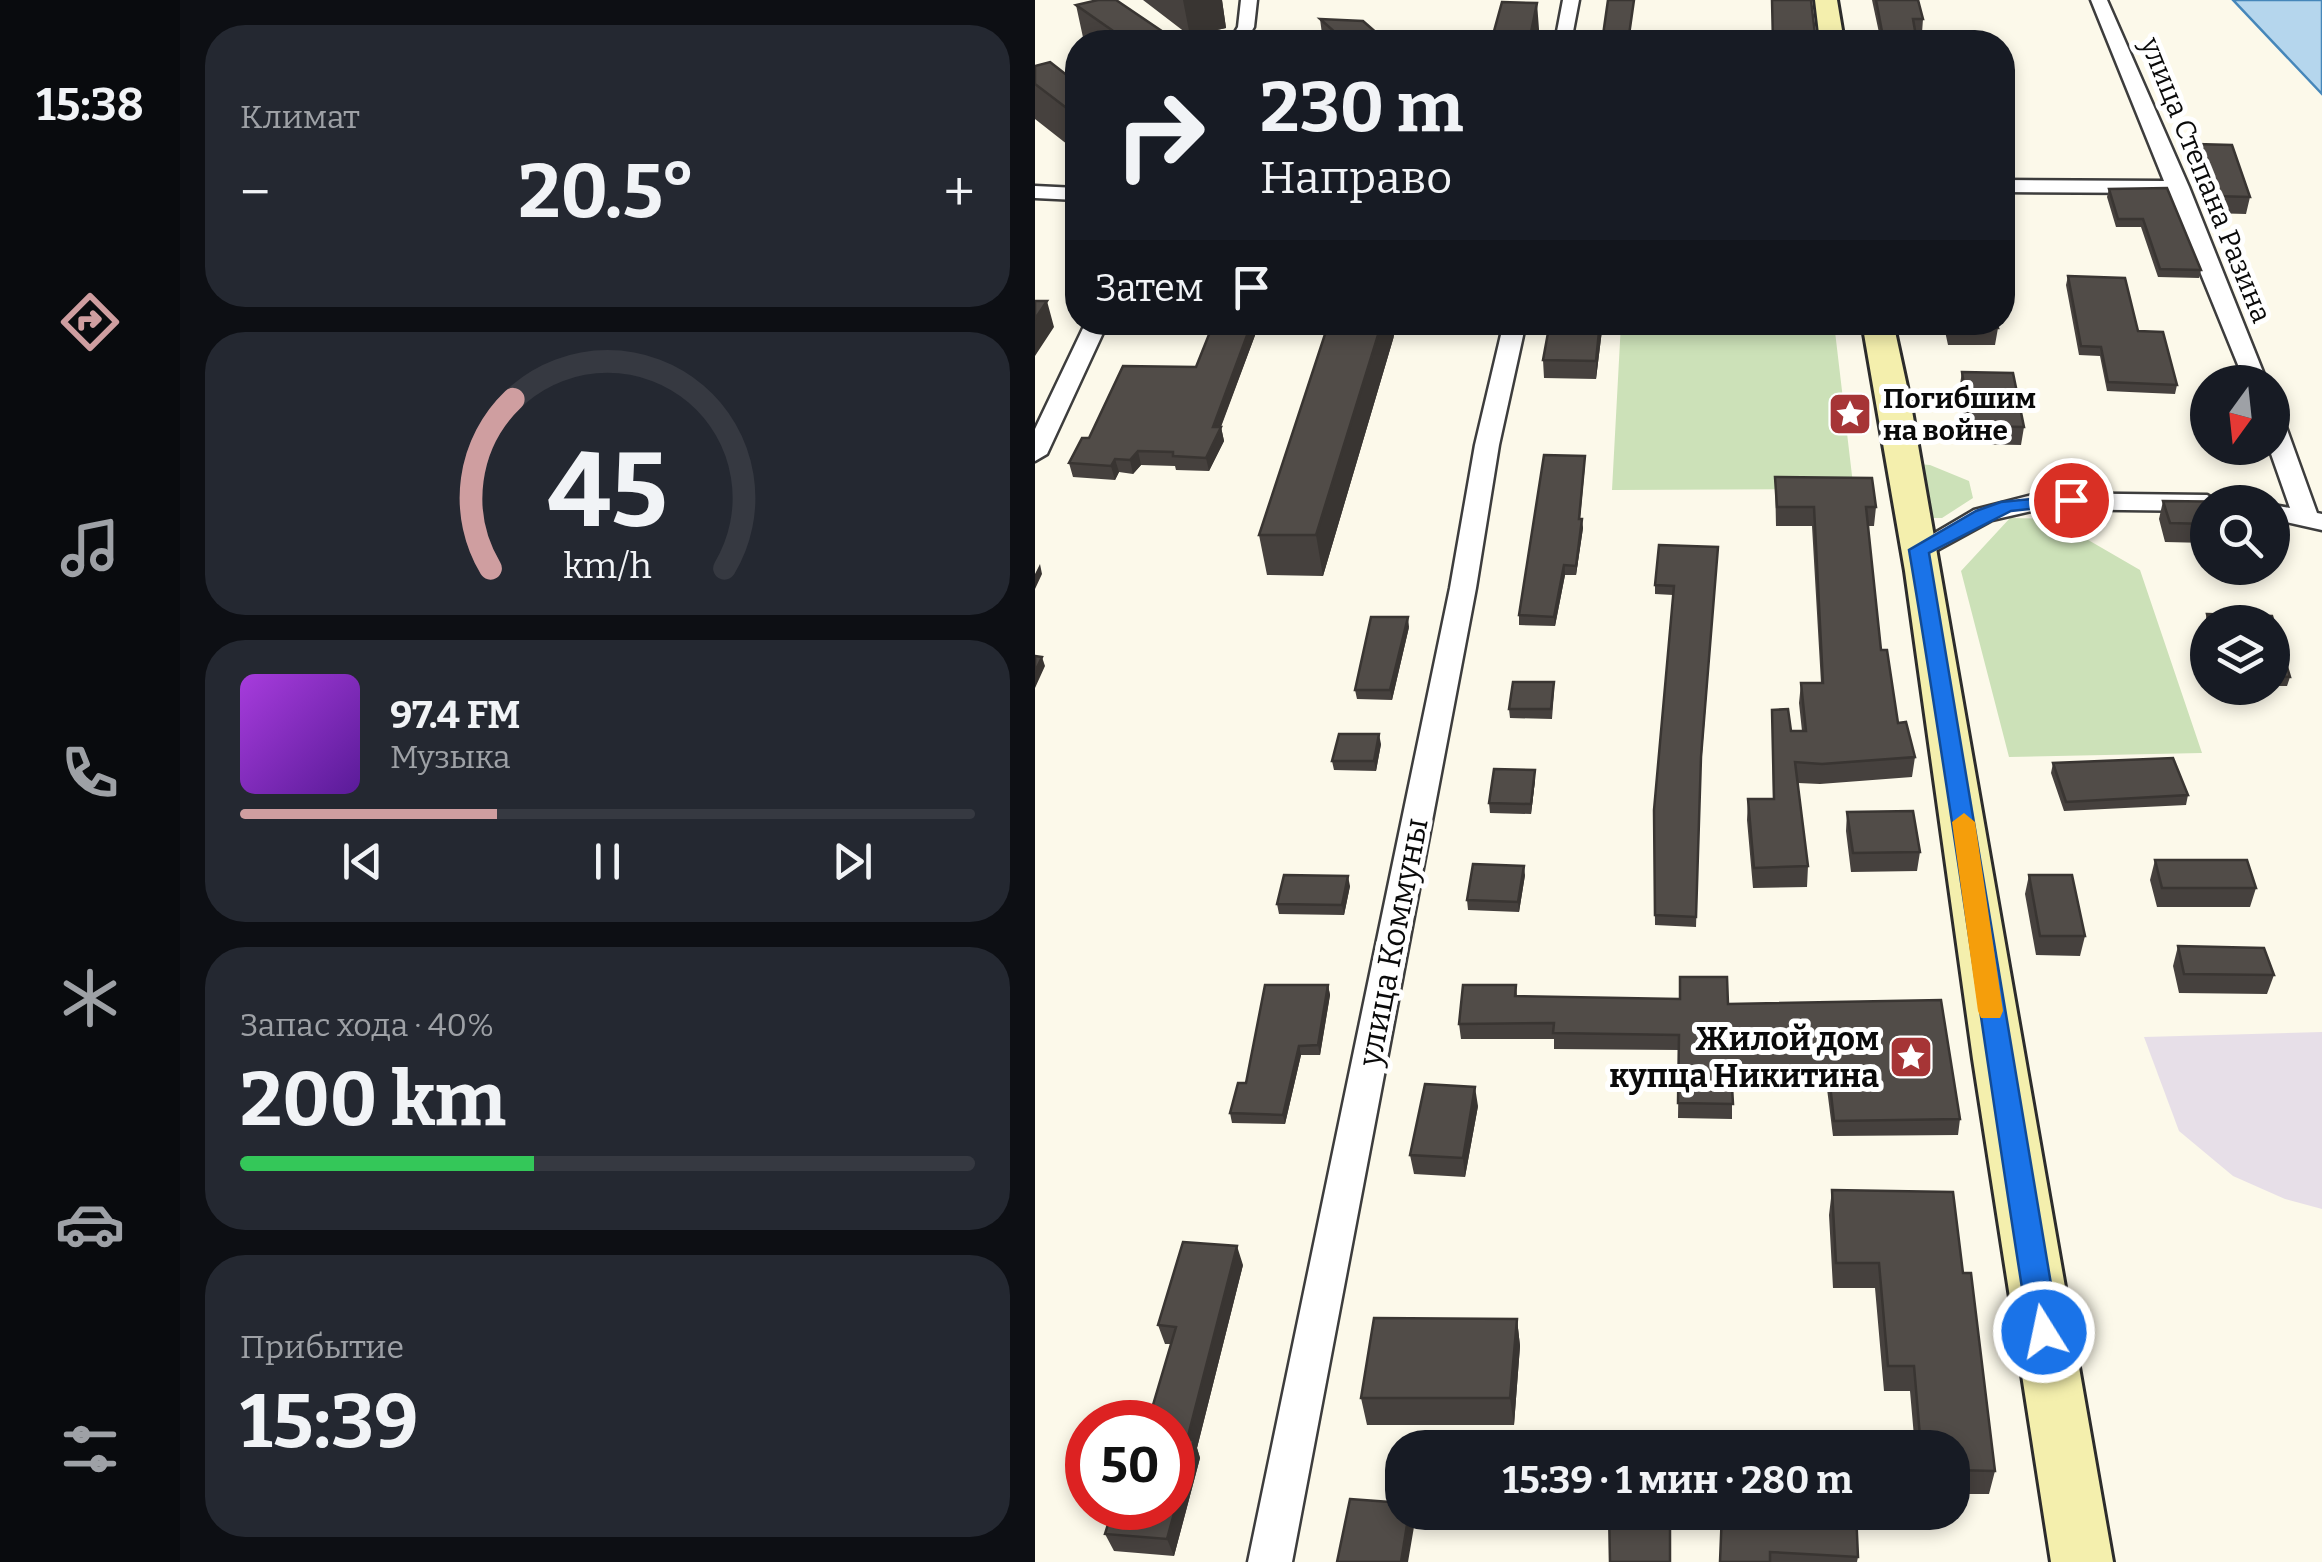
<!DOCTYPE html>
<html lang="ru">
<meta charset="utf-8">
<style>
body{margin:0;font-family:Bitter,serif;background:#242831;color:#f1f3f6;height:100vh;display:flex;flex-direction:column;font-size:38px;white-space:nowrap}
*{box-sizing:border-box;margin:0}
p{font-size:32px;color:#9ea1a6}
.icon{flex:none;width:55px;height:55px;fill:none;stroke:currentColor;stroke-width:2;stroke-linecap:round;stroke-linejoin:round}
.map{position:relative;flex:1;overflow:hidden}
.sheet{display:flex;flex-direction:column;gap:25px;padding:25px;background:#0d0f14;width:855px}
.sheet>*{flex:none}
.hud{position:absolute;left:30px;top:30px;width:950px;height:305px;border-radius:40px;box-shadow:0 5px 15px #0003;background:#171b24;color:#f1f3f6;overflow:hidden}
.needle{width:65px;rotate:195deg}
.fabs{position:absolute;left:1155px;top:365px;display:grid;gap:20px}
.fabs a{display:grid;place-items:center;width:100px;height:100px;border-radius:50%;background:#171b24;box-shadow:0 5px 15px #0003;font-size:50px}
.speed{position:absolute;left:30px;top:1400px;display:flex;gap:20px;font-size:50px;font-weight:700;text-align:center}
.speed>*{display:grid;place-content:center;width:130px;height:130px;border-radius:50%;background:#171b24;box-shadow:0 5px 15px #0003;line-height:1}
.speed .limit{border:15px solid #d22;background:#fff;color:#111}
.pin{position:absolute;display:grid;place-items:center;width:85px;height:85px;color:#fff;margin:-42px;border:5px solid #fff;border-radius:50%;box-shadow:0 2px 10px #0007}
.me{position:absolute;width:110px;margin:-55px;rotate:350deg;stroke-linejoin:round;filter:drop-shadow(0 0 8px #0008)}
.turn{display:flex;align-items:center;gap:35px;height:210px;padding:0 30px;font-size:45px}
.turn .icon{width:130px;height:130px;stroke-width:2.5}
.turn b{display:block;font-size:70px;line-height:85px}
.then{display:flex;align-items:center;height:95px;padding:0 30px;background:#0003;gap:20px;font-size:38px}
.big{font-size:75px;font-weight:700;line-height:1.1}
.sheet .tile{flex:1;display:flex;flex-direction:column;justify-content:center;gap:15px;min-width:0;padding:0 35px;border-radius:40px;background:#242831}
.sheet .dial{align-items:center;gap:0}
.dial svg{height:260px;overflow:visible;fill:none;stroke:#363941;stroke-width:7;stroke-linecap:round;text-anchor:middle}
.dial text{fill:#f1f3f6;stroke:none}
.song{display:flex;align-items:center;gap:30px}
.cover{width:120px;height:120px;border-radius:15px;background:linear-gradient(135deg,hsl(280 70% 55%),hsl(270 70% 35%))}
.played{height:10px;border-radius:5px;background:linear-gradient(90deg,#cf9ea0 35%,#363941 35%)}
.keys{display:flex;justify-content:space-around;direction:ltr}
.heat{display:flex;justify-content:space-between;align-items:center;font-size:55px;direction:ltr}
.charge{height:15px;border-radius:8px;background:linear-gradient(90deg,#34c759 40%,#363941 0)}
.trip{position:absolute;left:350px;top:1430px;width:585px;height:100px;border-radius:40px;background:#171b24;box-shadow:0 5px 15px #0003;font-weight:700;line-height:100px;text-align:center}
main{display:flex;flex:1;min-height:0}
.tab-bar{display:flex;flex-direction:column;width:180px;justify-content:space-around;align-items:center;background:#090b0e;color:#9ea1a6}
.tab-bar .icon{width:70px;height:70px}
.tab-bar .current{color:#cf9ea0}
.tab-bar b{font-size:45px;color:#f1f3f6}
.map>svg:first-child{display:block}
</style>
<main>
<nav class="tab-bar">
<b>15:38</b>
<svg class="icon current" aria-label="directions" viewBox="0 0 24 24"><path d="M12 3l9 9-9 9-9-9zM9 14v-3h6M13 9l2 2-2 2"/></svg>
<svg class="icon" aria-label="music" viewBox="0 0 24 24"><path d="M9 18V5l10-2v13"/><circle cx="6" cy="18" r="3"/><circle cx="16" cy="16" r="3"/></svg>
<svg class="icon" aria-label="phone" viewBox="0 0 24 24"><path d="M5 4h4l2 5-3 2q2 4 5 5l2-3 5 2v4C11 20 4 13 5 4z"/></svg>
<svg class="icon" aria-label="climate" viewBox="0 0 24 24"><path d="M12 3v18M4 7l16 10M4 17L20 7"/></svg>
<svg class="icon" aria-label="car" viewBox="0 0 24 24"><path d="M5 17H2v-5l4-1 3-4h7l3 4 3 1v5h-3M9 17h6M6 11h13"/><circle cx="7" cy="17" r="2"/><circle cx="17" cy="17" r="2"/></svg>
<svg class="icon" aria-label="filters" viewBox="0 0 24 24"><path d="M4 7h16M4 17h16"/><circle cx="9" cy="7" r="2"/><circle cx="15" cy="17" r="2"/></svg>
</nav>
<section class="sheet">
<div class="tile"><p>Климат</p>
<div class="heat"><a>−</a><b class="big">20.5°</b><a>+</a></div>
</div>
<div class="tile dial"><svg viewBox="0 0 100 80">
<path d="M14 69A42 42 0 1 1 86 69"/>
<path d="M14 69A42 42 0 0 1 21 17" stroke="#cf9ea0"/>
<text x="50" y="56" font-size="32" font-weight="700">45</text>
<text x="50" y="72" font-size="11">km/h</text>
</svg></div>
<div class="tile">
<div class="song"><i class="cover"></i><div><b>97.4 FM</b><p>Музыка</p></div></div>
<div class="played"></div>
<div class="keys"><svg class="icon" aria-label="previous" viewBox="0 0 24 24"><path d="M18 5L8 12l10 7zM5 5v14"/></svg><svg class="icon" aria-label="pause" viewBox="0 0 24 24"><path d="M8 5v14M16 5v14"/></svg><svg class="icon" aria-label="next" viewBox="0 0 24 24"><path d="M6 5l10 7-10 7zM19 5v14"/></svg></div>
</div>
<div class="tile"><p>Запас хода · 40%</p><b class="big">200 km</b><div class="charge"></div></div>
<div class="tile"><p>Прибытие</p><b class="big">15:39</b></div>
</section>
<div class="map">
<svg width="1287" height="1562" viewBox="0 0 1287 1562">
<rect width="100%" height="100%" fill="#fcf9ea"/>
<!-- industrial -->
<path fill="#e7dfe8" d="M1287 1032V1209L1250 1199 1198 1176 1144 1131 1109 1037Z"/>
<!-- green -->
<path fill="#cce1b8" d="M586 323H799L818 484 811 489 577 490Z
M883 464 895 465 934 481 938 498 907 518H893Z
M975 518 1017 519 1105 570 1167 753 974 757 926 571Z"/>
<!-- water -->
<path fill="#b5d6ed" stroke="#4687ba" stroke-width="2.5" d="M1198 0H1287V94Z"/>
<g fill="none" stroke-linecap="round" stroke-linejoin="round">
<defs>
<path id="minor" d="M206 0H222L219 27 210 42H194L203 27Z
M528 0H544L536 42H520Z
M1056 0H1072L1154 187 1232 382H1210L1133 193 968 192V180L1129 181Z
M0 186 42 188V200L0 198Z
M51 322H73L12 454 0 461V429Z
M469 322H491L464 445 441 588 257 1562H213L415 588 440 445Z
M1238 417 1250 424 1282 513 1287 514V530L1238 519V505L1255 508 1234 448H1238Z
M1005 493 1172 495 1184 502H1172V511L1005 509 957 520 893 555 884 558 871 550 939 510Z"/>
<path id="secondary" d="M780 0H802L809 42H785Z
M827 322H858L876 405 1078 1562H1016L938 1059 870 571Z"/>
</defs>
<!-- minor casing -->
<use href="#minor" stroke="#3d3d3d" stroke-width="5"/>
<!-- secondary casing -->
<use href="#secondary" stroke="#2c2c2c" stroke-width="6"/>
<!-- minor -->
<use href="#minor" fill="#fff" fill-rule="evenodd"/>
<!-- secondary -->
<use href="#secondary" fill="#f4efad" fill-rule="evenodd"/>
</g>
<!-- wall -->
<path fill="#46413e" d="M108 0H187L191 28 155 36Z
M837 0H883L888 19 887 33H880L882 42H846Z
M41 5 143 42H49Z
M285 19 352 42H296L287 34Z
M0 66 42 83V152L0 119Z
M1161 144 1215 197 1211 214 1174 213 1158 160Z
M1074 189 1166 270 1164 278 1123 277 1106 227H1081L1072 197Z
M1033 276 1103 331 1142 385 1140 394 1072 391 1065 356 1044 355 1031 285Z
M109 322H147L141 335H109L107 326Z
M179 322H225L186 427 189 441 174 471 141 470 140 466 106 465 98 474 84 472 80 480 38 477 34 463 54 438 161 367Z
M568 322 561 379 509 378 508 360Z
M908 322H961L963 328 960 345H913Z
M359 336 288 576 232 575 224 535Z
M927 372 989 427 986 445 932 444 924 390Z
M550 465 545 519 548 528 541 575H530L520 626 484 625V615Z
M740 477 841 507 839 526H833L846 650 863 723 880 757 877 777 785 784 763 783 773 866 772 887 718 888 712 820 713 799H738L737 710 756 731H767L764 703 766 683H786L777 526H741Z
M1128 501 1172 502V543L1130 542 1124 519Z
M683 547 666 767 661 927 620 925 619 810 638 595 620 594V585Z
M1172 614 1237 616 1255 677 1252 686H1238V622H1172V634L1170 623Z
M374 627 357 700 322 699 320 690Z
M519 692 517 719 475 718 474 709Z
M346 744 341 771 299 770 297 761Z
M1018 763 1153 795 1151 805 1029 811 1016 773Z
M500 770V780L496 814 455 813 454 803Z
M812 812 885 852 882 871 816 872 811 831Z
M1120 860 1221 888 1215 907H1122L1115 880Z
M490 875 484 912 433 910 432 900Z
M994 875 1050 936 1045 956 1001 955 990 894Z
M315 886 309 915 244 914 242 904Z
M1143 946 1239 975 1232 994 1144 993 1138 966Z
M293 985 295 995 285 1055H266L250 1124 197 1123 195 1113 211 1083Z
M481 985 482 996 693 1004 925 1119 923 1135 798 1136 791 1081 697 1083V1119L643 1118 644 1050 519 1049V1039H426L424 1024Z
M443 1106 430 1177 379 1174 375 1155Z
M797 1190 928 1273 960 1471 954 1494H918V1448H880L875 1391H849L840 1288H798L794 1215Z
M208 1265 162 1448 165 1458 139 1556 79 1551 70 1534 138 1508 136 1344H130L123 1325Z
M482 1319 485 1346 479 1425H332L326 1398Z
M687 1512 823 1557 822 1562H685Z"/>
<!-- shaded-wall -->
<path fill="#393532" d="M148 0H187L191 28 155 36Z
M502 3 505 42H494Z
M12 301 19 327 0 356V319Z
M141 322H147L141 335 140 326Z
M217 322H225L184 431 186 427 189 441 174 471 171 458 178 427Z
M347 322H358L359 336 288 576 281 535Z
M565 322H568L561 379V361Z
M103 451 106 465 98 474 95 460Z
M80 459 84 472 80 480 76 466Z
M547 519 548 528 541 575V566Z
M5 564 7 574 0 589V574Z
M529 565 530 575 520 626 519 617Z
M373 617 374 627 357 700 355 690Z
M7 657 10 666 0 688V672Z
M344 734 346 744 341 771 339 761Z
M500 770V780L496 814V804Z
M489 866 490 875 484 912 483 902Z
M313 876 315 886 309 915 307 905Z
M293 985 295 995 285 1055 283 1045Z
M264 1046 266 1055 250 1124 248 1115Z
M440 1087 443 1106 430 1177 428 1158Z
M202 1246 208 1265 162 1448 165 1458 139 1556 132 1539 152 1440Z
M482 1319 485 1346 479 1425 475 1398Z
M374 1512H378L380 1521 373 1562H366Z"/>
<!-- building -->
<path fill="#514c48" stroke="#393532" stroke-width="2.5" d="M63 0H81L143 42H94L41 5Z
M573 0H599L593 42H567Z
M737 0H776L781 42H738Z
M841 0H883L888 19H878L882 42H849Z
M467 2 502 3 494 42H456Z
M285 19 328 21 352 42H311Z
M15 62 42 83V116L0 84V66Z
M1161 144 1197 145 1215 197 1178 196Z
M1132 188 1166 270 1125 269 1108 219H1083L1074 189Z
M1033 276 1090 278 1103 331 1128 332 1142 385 1073 382 1066 347 1046 346Z
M0 301H12L0 319Z
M109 322H141L140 326H107Z
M179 322H217L178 427H186L171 458 138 456V452L103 451 95 460 80 459 76 466 34 463 47 438H54L88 366 161 367Z
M294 322H347L281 535H224Z
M515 322H565L561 361 508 360Z
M914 322H961L963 328 915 327Z
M927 372 978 373 989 427 935 426Z
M509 455 550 456 544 519H547L541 566 529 565 519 617 484 615Z
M740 477 837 478 841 507H831L846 650H852L863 723 871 722 880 757 787 764 760 762 773 866 719 868 713 799H739L737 710 753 709 756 731H771L766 683H788L779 507H742Z
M1128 501 1220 502H1172V524L1135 523Z
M624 545 683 547 666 757 661 917 620 915 619 810 639 586 620 585Z
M1172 614 1237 616 1255 677 1238 676V622H1174Z
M336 617H373L355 690H320Z
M0 656 7 657 0 672Z
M478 682H519L516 709H474Z
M304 734H344L339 761H297Z
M1138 758 1153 795 1031 802 1018 763Z
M459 769 500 770 496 804 454 803Z
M878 811 885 852 818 853 812 812Z
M1120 860H1212L1221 888H1127Z
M438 864 489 866 483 902 432 900Z
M249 875 313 876 307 905 242 904Z
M994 875H1037L1050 936H1005Z
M1143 946 1229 948 1239 975 1149 974Z
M645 977H692L693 1004 906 1000 925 1119 799 1121 793 1066 696 1068 698 1104 643 1103 644 1035 518 1033 519 1023 424 1024 428 985H481L480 996 645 999Z
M230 985H293L283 1045 264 1046 248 1115 195 1113 203 1083H211Z
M390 1084 440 1087 428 1158 375 1155Z
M797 1190 918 1192 928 1273H936L960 1471 918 1470V1448H886L879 1366H853L844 1263H801Z
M148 1242 202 1246 152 1440H159L132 1539 70 1534 78 1508H138V1422H113L141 1327 123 1325Z
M339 1318 482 1319 475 1398H326Z
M315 1499 368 1503V1512H374L366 1562H302Z
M574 1512H635V1562H575Z
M687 1512H821L823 1557 735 1552V1562H685Z"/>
<!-- route -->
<path fill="#1a73e8" stroke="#114b97" stroke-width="2.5" d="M1036 495 1043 496V504L976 511 894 553 1024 1332 1019 1341 1009 1345 998 1341 994 1332C952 1071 918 810 874 550L941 511 966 502Z"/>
<!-- slow -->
<path fill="#f59e0b" d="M929 813 940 822 968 1011 965 1018H946L943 1011 917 822Z"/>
<!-- icons -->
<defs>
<symbol id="sight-square" viewBox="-11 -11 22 22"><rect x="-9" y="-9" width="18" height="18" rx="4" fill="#a63536" stroke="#fff"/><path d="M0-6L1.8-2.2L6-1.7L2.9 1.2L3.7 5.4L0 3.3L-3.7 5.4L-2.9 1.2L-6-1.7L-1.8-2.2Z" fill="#fff"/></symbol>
</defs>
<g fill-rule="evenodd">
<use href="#sight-square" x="790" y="389" width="50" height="50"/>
<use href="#sight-square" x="851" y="1032" width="50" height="50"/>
</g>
<g text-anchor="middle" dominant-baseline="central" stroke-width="10" stroke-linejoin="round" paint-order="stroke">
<!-- far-street labels -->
<g font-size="28" fill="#0a0a0a" stroke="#fff">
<text transform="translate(1171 180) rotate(68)">улица Степана Разина</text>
</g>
<!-- far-poi labels -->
<g font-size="28" font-weight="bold" fill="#0a0a0a" stroke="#fff" text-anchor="start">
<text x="848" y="398">Погибшим<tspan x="848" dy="32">на войне</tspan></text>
</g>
<!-- street labels -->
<g font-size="32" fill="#0a0a0a" stroke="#fff">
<text transform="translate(358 942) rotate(-79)">улица Коммуны</text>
</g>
<!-- poi labels -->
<g font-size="32" font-weight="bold" fill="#0a0a0a" stroke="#fff" text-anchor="end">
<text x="844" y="1039">Жилой дом<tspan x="844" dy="37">купца Никитина</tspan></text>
</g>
</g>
</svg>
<div class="fabs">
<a><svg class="needle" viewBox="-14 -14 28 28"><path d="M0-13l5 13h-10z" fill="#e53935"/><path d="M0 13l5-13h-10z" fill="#9ea1a6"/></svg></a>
<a><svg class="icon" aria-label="search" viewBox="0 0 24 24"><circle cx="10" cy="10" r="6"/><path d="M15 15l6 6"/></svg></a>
<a><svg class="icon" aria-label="layers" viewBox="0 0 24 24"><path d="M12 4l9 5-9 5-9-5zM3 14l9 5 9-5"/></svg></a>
</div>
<div class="speed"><div class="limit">50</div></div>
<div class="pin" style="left:1036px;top:500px;background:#d93025"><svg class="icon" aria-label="arrive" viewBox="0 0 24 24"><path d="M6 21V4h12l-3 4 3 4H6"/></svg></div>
<svg class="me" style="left:1009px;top:1332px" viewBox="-20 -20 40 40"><circle r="17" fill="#1a73e8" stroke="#fff" stroke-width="3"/><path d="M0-11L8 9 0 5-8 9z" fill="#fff"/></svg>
<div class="trip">15:39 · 1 мин · 280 m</div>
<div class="hud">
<div class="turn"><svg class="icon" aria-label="right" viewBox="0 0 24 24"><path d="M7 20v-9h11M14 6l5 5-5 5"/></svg><div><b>230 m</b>Направо</div></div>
<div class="then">Затем<svg class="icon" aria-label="arrive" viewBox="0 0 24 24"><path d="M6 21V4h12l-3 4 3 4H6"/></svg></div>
</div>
</div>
</main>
